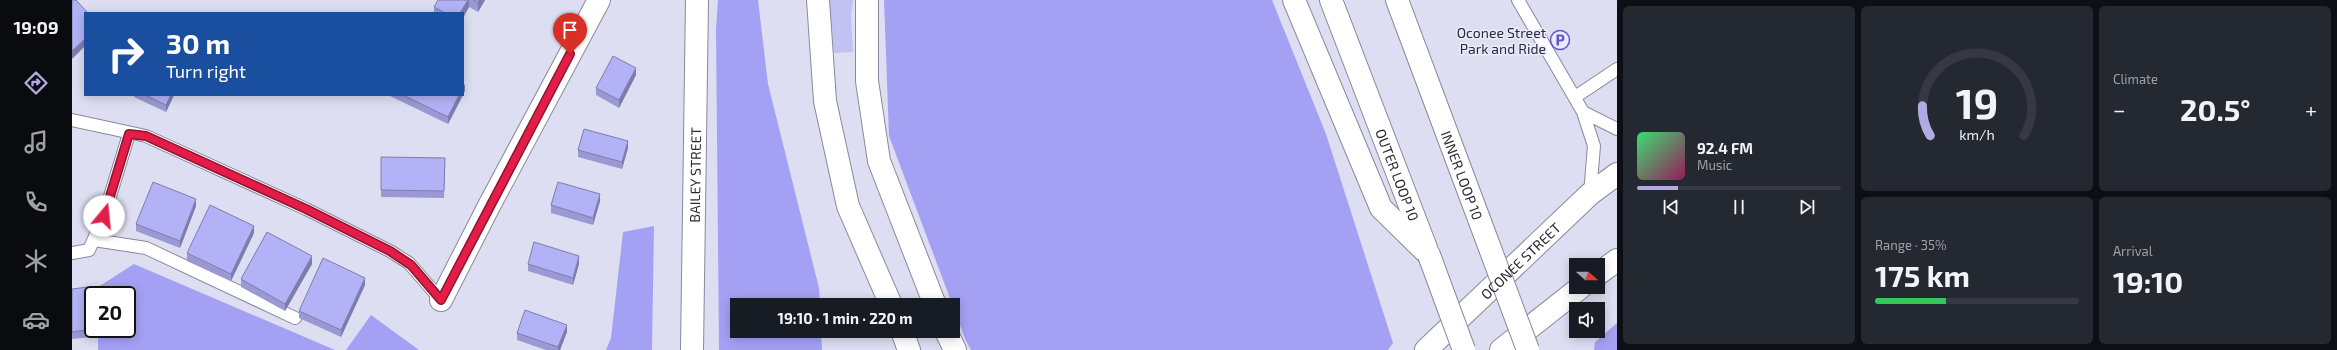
<!DOCTYPE html>
<meta charset="utf-8">
<style>
body{margin:0;font-family:"Exo 2",sans-serif;background:#242831;color:#f1f3f6;height:100vh;display:flex;flex-direction:column;font-size:15px;white-space:nowrap}
*{box-sizing:border-box;margin:0}
p{font-size:13px;color:#9ea1a6}
.icon{flex:none;width:22px;height:22px;fill:none;stroke:currentColor;stroke-width:2;stroke-linecap:round;stroke-linejoin:round}
.map{position:relative;flex:1;overflow:hidden}
.drawer{display:flex;flex-direction:column;gap:6px;padding:6px;background:#0d0f14;width:720px}
.drawer>*{flex:none}
.guide{position:absolute;left:12px;top:12px;width:380px;height:84px;border-radius:0px;box-shadow:0 2px 10px #0003;background:#1a4fa0;color:#fff;overflow:hidden}
.needle{width:26px;rotate:111deg}
.tools{position:absolute;left:1497px;top:258px;display:grid;gap:8px}
.tools a{display:grid;place-items:center;width:36px;height:36px;border-radius:0px;background:#171b24;box-shadow:0 2px 10px #0003;font-size:20px}
.speed{position:absolute;left:12px;top:286px;display:flex;gap:8px;font-size:20px;font-weight:700;text-align:center}
.speed>*{display:grid;place-content:center;width:52px;height:52px;border-radius:50%;background:#171b24;box-shadow:0 2px 10px #0003;line-height:1}
.speed .limit{border:2px solid #111;border-radius:6px;background:#fff;color:#111}
.pin{position:absolute;display:grid;place-items:center;width:34px;height:34px;color:#fff;margin:-41px -17px;border-radius:50% 50% 50% 0;rotate:-45deg;box-shadow:0 0 4px #0007}
.pin .icon{rotate:45deg}
.me{position:absolute;width:44px;margin:-22px;rotate:17deg;stroke-linejoin:round;filter:drop-shadow(0 0 3px #0008)}
.turn{display:flex;align-items:center;gap:14px;height:84px;padding:0 16px;font-size:18px}
.turn .icon{width:52px;height:52px;stroke-width:2.5}
.turn b{display:block;font-size:28px;line-height:34px}
.big{font-size:30px;font-weight:700;line-height:1.1}
.drawer .widget{flex:1;display:flex;flex-direction:column;justify-content:center;gap:6px;min-width:0;padding:0 14px;border-radius:6px;background:#242831}
.drawer .dial{align-items:center;gap:0}
.dial svg{height:104px;overflow:visible;fill:none;stroke:#363941;stroke-width:7;stroke-linecap:round;text-anchor:middle}
.dial text{fill:#f1f3f6;stroke:none}
.song{display:flex;align-items:center;gap:12px}
.cover{width:48px;height:48px;border-radius:6px;background:linear-gradient(135deg,hsl(140 70% 55%),hsl(330 70% 35%))}
.played{height:4px;border-radius:2px;background:linear-gradient(90deg,#b2abe3 20%,#363941 20%)}
.keys{display:flex;justify-content:space-around;direction:ltr}
.heat{display:flex;justify-content:space-between;align-items:center;font-size:22px;direction:ltr}
.charge{height:6px;border-radius:3px;background:linear-gradient(90deg,#34c759 35%,#363941 0)}
.drawer .tiles{flex:1;display:grid;gap:6px;grid-template-columns:repeat(3,1fr)}
.widget:first-child{grid-row:span 2}
.trip{position:absolute;left:658px;top:298px;width:230px;height:40px;border-radius:0px;background:#171b24;box-shadow:0 2px 10px #0003;font-weight:700;line-height:40px;text-align:center}
main{display:flex;flex:1;min-height:0}
.tab-bar{display:flex;flex-direction:column;width:72px;justify-content:space-around;align-items:center;background:#090b0e;color:#9ea1a6}
.tab-bar .icon{width:28px;height:28px}
.tab-bar .selected{color:#b2abe3}
.tab-bar b{font-size:18px;color:#f1f3f6}
.map>svg:first-child{display:block}
</style>
<main>
<nav class="tab-bar">
<b>19:09</b>
<svg class="icon selected" aria-label="directions" viewBox="0 0 24 24"><path d="M12 3l9 9-9 9-9-9zM9 14v-3h6M13 9l2 2-2 2"/></svg>
<svg class="icon" aria-label="music" viewBox="0 0 24 24"><path d="M9 18V5l10-2v13"/><circle cx="6" cy="18" r="3"/><circle cx="16" cy="16" r="3"/></svg>
<svg class="icon" aria-label="phone" viewBox="0 0 24 24"><path d="M5 4h4l2 5-3 2q2 4 5 5l2-3 5 2v4C11 20 4 13 5 4z"/></svg>
<svg class="icon" aria-label="climate" viewBox="0 0 24 24"><path d="M12 3v18M4 7l16 10M4 17L20 7"/></svg>
<svg class="icon" aria-label="car" viewBox="0 0 24 24"><path d="M5 17H2v-5l4-1 3-4h7l3 4 3 1v5h-3M9 17h6M6 11h13"/><circle cx="7" cy="17" r="2"/><circle cx="17" cy="17" r="2"/></svg>
</nav>
<div class="map">
<svg width="1545" height="350" viewBox="0 0 1545 350">
<rect width="100%" height="100%" fill="#dddef1"/>
<!-- green -->
<path fill="#c2c1f4" d="M757 0H781L779 17 781 52 762 53Z"/>
<!-- forest -->
<path fill="#a4a1f5" d="M646 0H686L696 84 747 288 748 305H665V331H749L750 350H647L644 29Z
M812 0H1200L1254 134 1321 343 1316 350H899L894 341 817 136Z
M582 226 580 350H534L539 338 551 232Z
M62 264 263 350H26V329H55V295H26V287Z
M299 315 347 350H274Z
M1545 323V350H1522L1523 342Z"/>
<g fill="none" stroke-linecap="round" stroke-linejoin="round">
<defs>
<path id="lane" d="M1446 0 1511 112 1522 146 1518 194
M1503 97 1545 69
M1511 112 1545 129
M0 120 74 136 234 209 318 251 337 263 369 300
M22 240 74 248 223 318
M0 253 17 250 32 216 57 134"/>
<g id="street">
<path d="M369 300 418 204 527 0"/>
<path id="s1" d="M620 350 625 0"/>
</g>
<g id="highway">
<path d="M746 0 753 101 776 206 819 305"/>
<path d="M795 0V81L807 161 863 305"/>
<path d="M1222 0 1309 208 1357 255"/>
<path id="s2" d="M1259 0 1354 248"/>
<path id="s3" d="M1325 0 1407 219"/>
<path d="M1526 274 1545 260"/>
<path d="M830 331 837 350"/>
<path d="M874 331 883 350"/>
<path id="s4" d="M1354 350 1518 194 1545 174"/>
<path d="M1429 350 1509 287"/>
</g>
</defs>
<!-- lane casing -->
<use href="#lane" stroke="#89899b" stroke-width="14"/>
<!-- street casing -->
<use href="#street" stroke="#89899b" stroke-width="24"/>
<!-- highway casing -->
<use href="#highway" stroke="#89899b" stroke-width="24"/>
<!-- lane -->
<use href="#lane" stroke="#fff" stroke-width="12"/>
<!-- street -->
<use href="#street" stroke="#fff" stroke-width="22"/>
<!-- highway -->
<use href="#highway" stroke="#fff" stroke-width="22"/>
<defs>
<path id="highway-bridge" d="M1407 219 1456 350
M1357 255 1392 350"/>
</defs>
<!-- highway-bridge casing -->
<use href="#highway-bridge" stroke="#89899b" stroke-width="24" stroke-linecap="butt"/>
<!-- highway-bridge -->
<use href="#highway-bridge" stroke="#fff" stroke-width="22"/>
</g>
<!-- wall -->
<path fill="#9a99d4" d="M366 0H413L406 12 397 7 391 18V13H362V7Z
M564 75 547 108 524 95V88Z
M62 95H102L94 112 62 97Z
M316 95H391L376 124Z
M556 148 550 169 506 157V150Z
M309 157 373 158 372 198 309 197Z
M528 201 521 225 479 213V205Z
M124 206 108 248 64 231V224Z
M182 233 159 281 115 261V253Z
M240 264 213 311 169 287V279Z
M456 264H507L501 285 456 271Z
M293 285 269 337 227 318V311Z
M0 289 21 329V337L0 339Z
M495 332 488 350H474L445 340V333Z"/>
<!-- shaded-wall -->
<path fill="#7d7dac" d="M396 0H397V7L391 18V13H388Z
M407 0H413L406 12V3Z
M13 39V46L0 59V51Z
M564 68V75L547 108V100Z
M393 84V91L391 94V87Z
M99 95H102L94 112V105Z
M387 95H391L376 124V117Z
M556 141V148L550 169V162Z
M528 194V201L521 225V218Z
M124 199V206L108 248V241Z
M182 226V233L159 281V274Z
M240 256V264L213 311V304Z
M507 256V264L501 285V278Z
M293 278V285L269 337V330Z
M495 325V332L488 350H486V347Z"/>
<!-- building -->
<path fill="#b3b2f6" stroke="#7d7dac" d="M0 0H4L16 13H13V39L0 51Z
M366 0H396L388 13H373L362 7Z
M401 0H407L406 3Z
M541 56 564 68 547 100 524 88Z
M73 95H99L94 105Z
M331 95H387L376 117Z
M512 129 556 141 550 162 506 150Z
M309 157 373 158 372 191 309 190Z
M81 182 124 199 108 241 64 224Z
M486 182 528 194 521 218 479 205Z
M138 205 182 226 159 274 115 253Z
M195 232 240 256 213 304 169 279Z
M462 242 507 256 501 278 456 264Z
M251 258 293 278 269 330 227 311Z
M16 287 21 329 0 332V289Z
M453 310 495 325 486 347 445 333Z"/>
<g fill="none" stroke-linecap="round" stroke-linejoin="round">
<defs>
<path id="route" d="M32 216 57 134 74 136 234 209 318 251 339 265 369 300 498 54"/>
</defs>
<!-- route casing -->
<use href="#route" stroke="#92132f" stroke-width="10"/>
<!-- route -->
<use href="#route" stroke="#e11d48" stroke-width="7"/>
</g>
<!-- icons -->
<defs>
<symbol id="parking-ring" viewBox="-11 -11 22 22"><circle r="9.5" fill="#ebebff" stroke="#6453cc" stroke-width="1.5"/><path d="M-3.5-5.5H1a3.5 3.5 0 0 1 0 7H-1V5.5H-3.5ZM-1-3.4V-.6H.8a1.4 1.4 0 0 0 0-2.8Z" fill="#6453cc"/></symbol>
</defs>
<g fill-rule="evenodd">
<use href="#parking-ring" x="1477" y="29" width="22" height="22"/>
</g>
<g text-anchor="middle" dominant-baseline="central" stroke-width="3" stroke-linejoin="round" paint-order="stroke">
<!-- poi labels -->
<g font-size="14" fill="#2a2a31" stroke="#ebebff" text-anchor="end">
<text x="1474" y="32">Oconee Street<tspan x="1474" dy="16">Park and Ride</tspan></text>
</g>
<!-- street labels -->
<g font-size="14" fill="#2a2a31" stroke="#ebebff">
<text stroke="none"><textPath href="#s1" startOffset="175">BAILEY STREET</textPath></text>
<text stroke="none"><textPath href="#s2" startOffset="187">OUTER LOOP 10</textPath></text>
<text stroke="none"><textPath href="#s3" startOffset="187">INNER LOOP 10</textPath></text>
<text stroke="none"><textPath href="#s4" startOffset="130">OCONEE STREET</textPath></text>
</g>
</g>
</svg>
<div class="tools">
<a><svg class="needle" viewBox="-14 -14 28 28"><path d="M0-13l5 13h-10z" fill="#e53935"/><path d="M0 13l5-13h-10z" fill="#9ea1a6"/></svg></a>
<a><svg class="icon" aria-label="sound" viewBox="0 0 24 24"><path d="M4 9h4l5-4v14l-5-4H4zM17 9q2 3 0 6"/></svg></a>
</div>
<div class="speed"><div class="limit">20</div></div>
<div class="pin" style="left:498px;top:54px;background:#d93025"><svg class="icon" aria-label="arrive" viewBox="0 0 24 24"><path d="M6 21V4h12l-3 4 3 4H6"/></svg></div>
<svg class="me" style="left:32px;top:216px" viewBox="-20 -20 40 40"><circle r="19" fill="#fff"/><path d="M0-13L10 11 0 6-10 11z" fill="#e11d48"/></svg>
<div class="trip">19:10 · 1 min · 220 m</div>
<div class="guide">
<div class="turn"><svg class="icon" aria-label="right" viewBox="0 0 24 24"><path d="M7 20v-9h11M14 6l5 5-5 5"/></svg><div><b>30 m</b>Turn right</div></div>
</div>
</div>
<section class="drawer">
<div class="tiles">
<div class="widget">
<div class="song"><i class="cover"></i><div><b>92.4 FM</b><p>Music</p></div></div>
<div class="played"></div>
<div class="keys"><svg class="icon" aria-label="previous" viewBox="0 0 24 24"><path d="M18 5L8 12l10 7zM5 5v14"/></svg><svg class="icon" aria-label="pause" viewBox="0 0 24 24"><path d="M8 5v14M16 5v14"/></svg><svg class="icon" aria-label="next" viewBox="0 0 24 24"><path d="M6 5l10 7-10 7zM19 5v14"/></svg></div>
</div>
<div class="widget dial"><svg viewBox="0 0 100 80">
<path d="M14 69A42 42 0 1 1 86 69"/>
<path d="M14 69A42 42 0 0 1 8 46" stroke="#b2abe3"/>
<text x="50" y="56" font-size="32" font-weight="700">19</text>
<text x="50" y="72" font-size="11">km/h</text>
</svg></div>
<div class="widget"><p>Climate</p>
<div class="heat"><a>−</a><b class="big">20.5°</b><a>+</a></div>
</div>
<div class="widget"><p>Range · 35%</p><b class="big">175 km</b><div class="charge"></div></div>
<div class="widget"><p>Arrival</p><b class="big">19:10</b></div>
</div>
</section>
</main>
